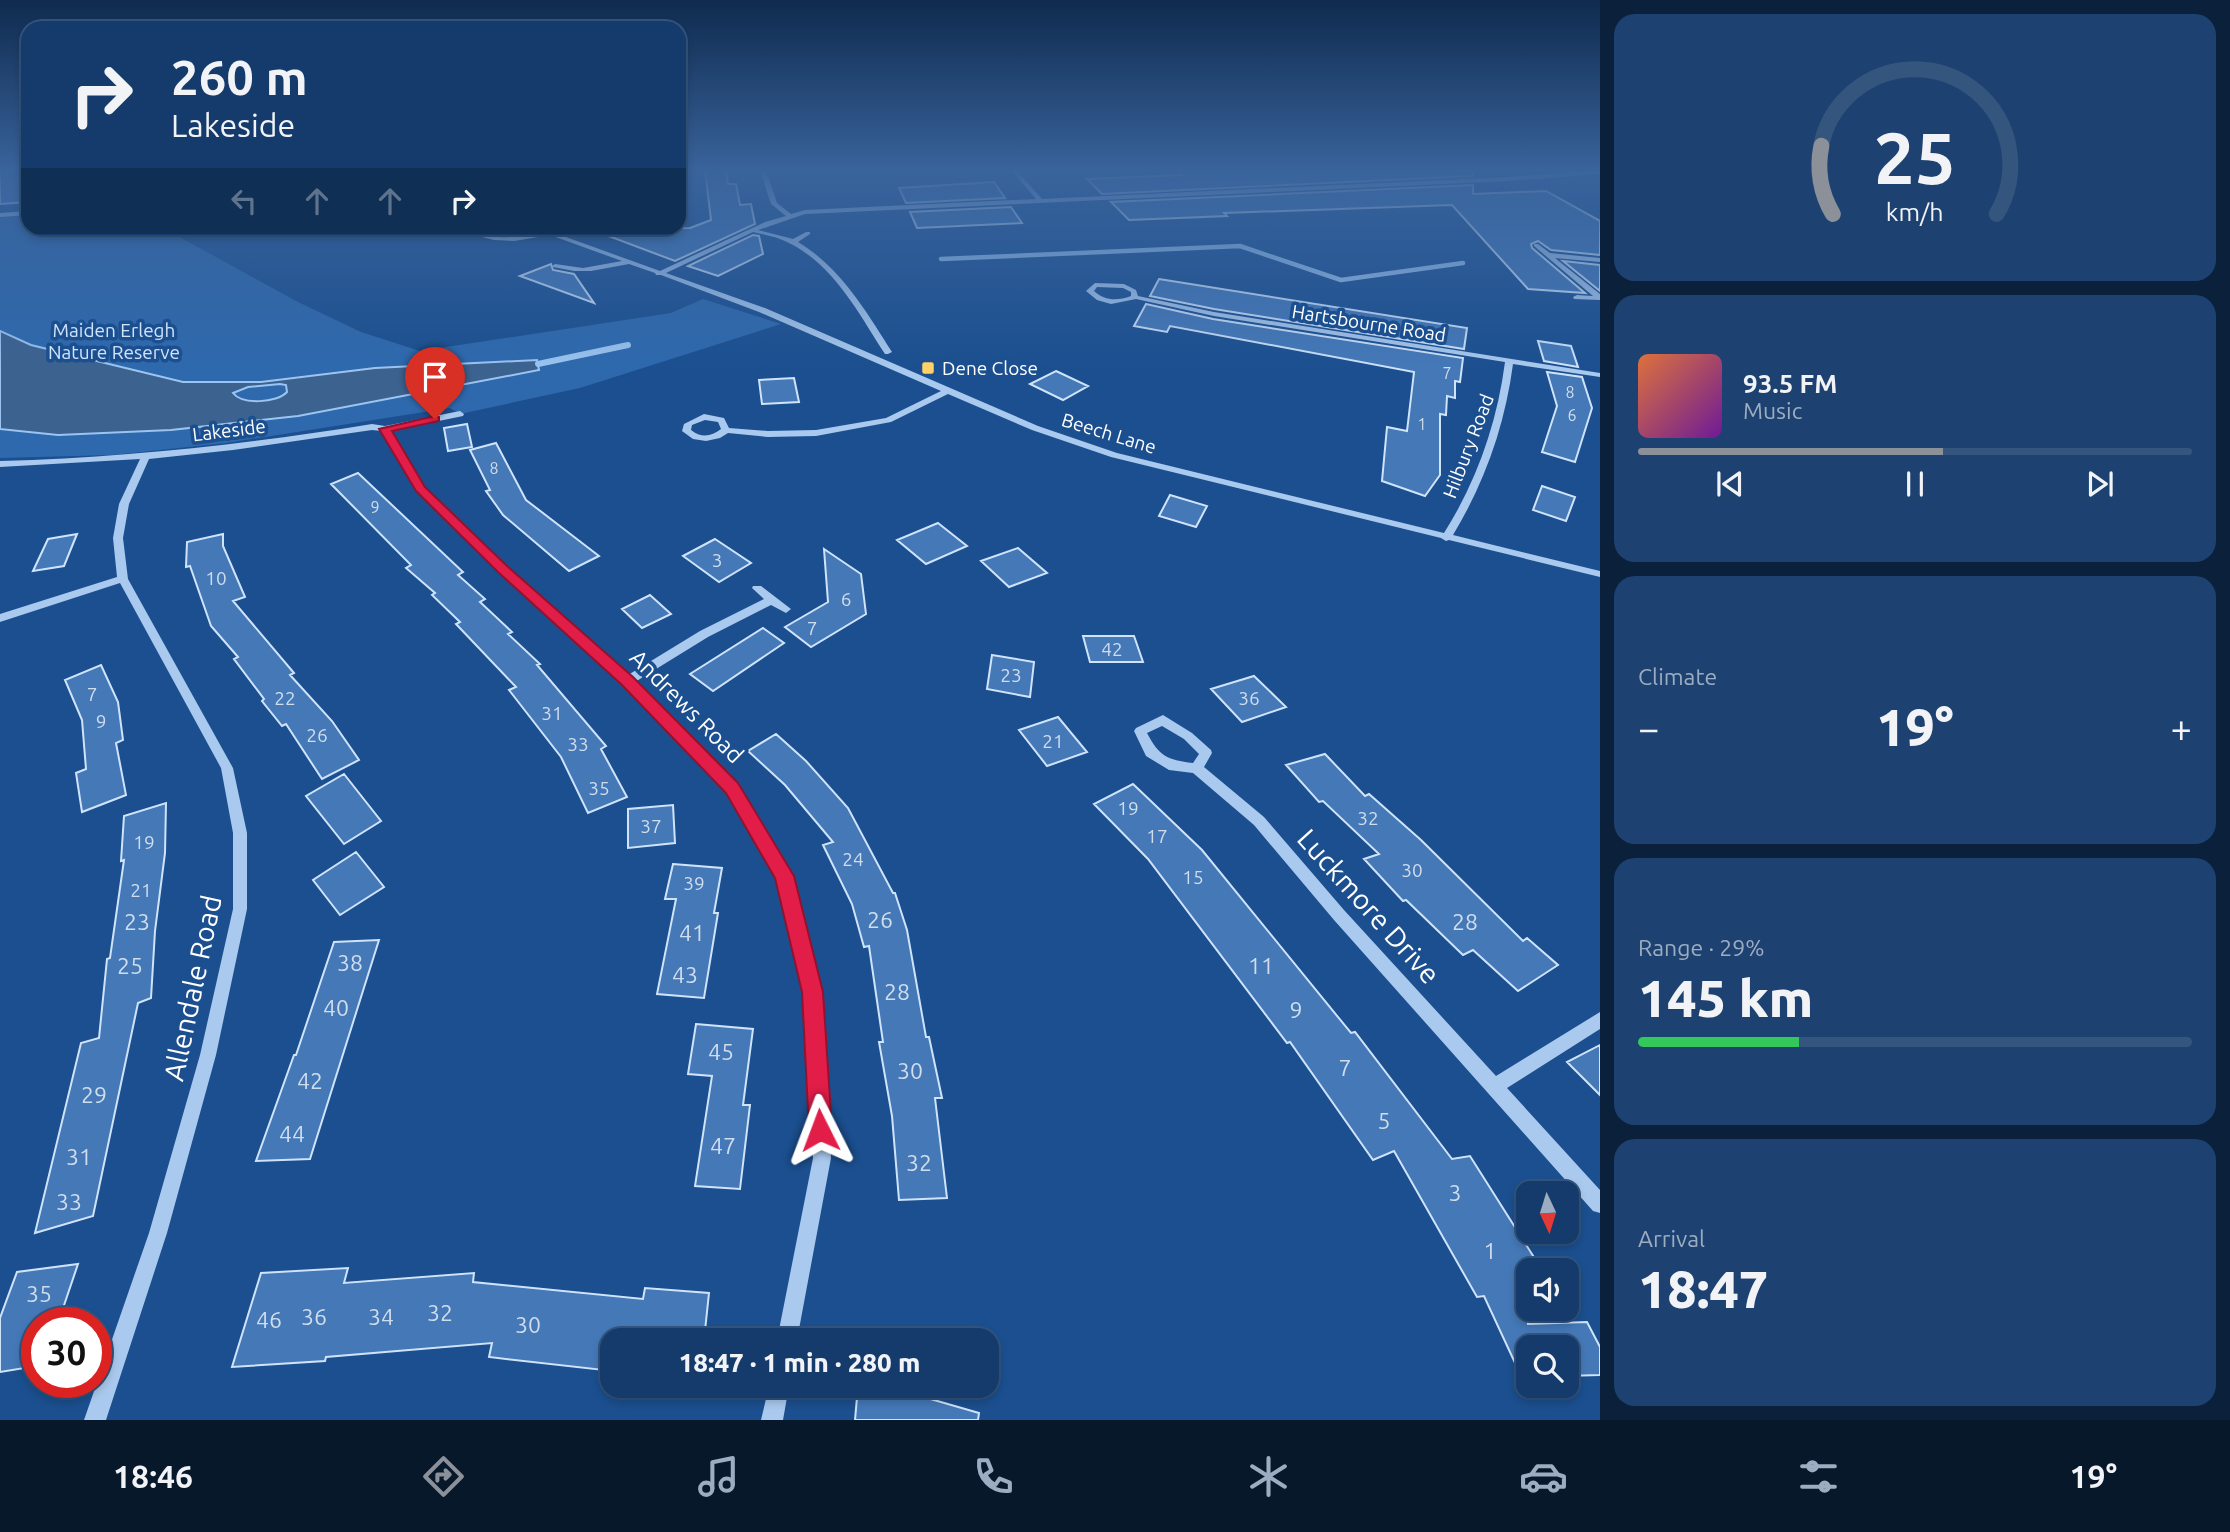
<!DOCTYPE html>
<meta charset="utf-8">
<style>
body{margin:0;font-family:Ubuntu,sans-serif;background:#1d4271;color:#f1f3f6;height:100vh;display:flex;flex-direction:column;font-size:26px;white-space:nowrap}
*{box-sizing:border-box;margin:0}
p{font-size:23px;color:#9dadc1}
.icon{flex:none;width:38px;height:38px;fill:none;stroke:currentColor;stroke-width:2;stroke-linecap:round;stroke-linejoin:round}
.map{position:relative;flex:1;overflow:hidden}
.side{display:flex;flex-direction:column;gap:14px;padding:14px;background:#0b203b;width:630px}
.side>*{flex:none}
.banner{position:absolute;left:21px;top:21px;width:665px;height:214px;border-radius:21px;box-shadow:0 4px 10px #0003,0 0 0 2px #33557e;background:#143b6b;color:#f1f3f6;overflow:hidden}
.needle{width:46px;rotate:176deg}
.controls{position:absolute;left:1516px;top:1181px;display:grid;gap:14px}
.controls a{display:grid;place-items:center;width:63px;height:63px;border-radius:14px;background:#143b6b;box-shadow:0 4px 10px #0003,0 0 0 2px #33557e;font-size:35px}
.speed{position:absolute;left:21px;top:1307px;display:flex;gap:14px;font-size:35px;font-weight:700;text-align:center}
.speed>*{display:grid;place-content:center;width:91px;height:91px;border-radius:50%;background:#143b6b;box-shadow:0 4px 10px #0003,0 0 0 2px #33557e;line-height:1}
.speed .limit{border:10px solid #d22;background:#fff;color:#111}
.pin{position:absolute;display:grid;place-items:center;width:60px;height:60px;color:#fff;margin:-72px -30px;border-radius:50% 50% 50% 0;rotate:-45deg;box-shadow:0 0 7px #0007}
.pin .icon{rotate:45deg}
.me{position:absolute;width:77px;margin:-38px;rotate:357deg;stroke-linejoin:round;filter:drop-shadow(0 0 5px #0008)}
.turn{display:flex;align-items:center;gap:24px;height:147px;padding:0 35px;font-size:32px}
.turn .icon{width:91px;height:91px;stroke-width:2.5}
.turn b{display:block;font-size:49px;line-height:60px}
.lanes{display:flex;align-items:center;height:66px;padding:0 35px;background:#0003;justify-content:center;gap:35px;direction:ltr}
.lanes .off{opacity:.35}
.big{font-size:52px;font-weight:800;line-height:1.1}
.side .widget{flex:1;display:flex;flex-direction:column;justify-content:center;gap:10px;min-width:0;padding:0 24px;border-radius:21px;background:#1d4271}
.side .dial{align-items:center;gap:0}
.dial svg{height:182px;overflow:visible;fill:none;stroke:#33557e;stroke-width:7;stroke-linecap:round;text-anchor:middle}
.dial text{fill:#f1f3f6;stroke:none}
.song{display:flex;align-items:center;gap:21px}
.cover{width:84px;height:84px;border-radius:10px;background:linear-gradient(135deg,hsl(20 70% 55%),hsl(280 70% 35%))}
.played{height:7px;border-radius:4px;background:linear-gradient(90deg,#8c9099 55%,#33557e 55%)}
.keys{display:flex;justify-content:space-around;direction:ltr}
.heat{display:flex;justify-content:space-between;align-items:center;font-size:38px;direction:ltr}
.charge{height:10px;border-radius:5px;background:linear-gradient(90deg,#34c759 29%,#33557e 0)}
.trip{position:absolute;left:600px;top:1328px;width:399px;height:70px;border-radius:21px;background:#143b6b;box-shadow:0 4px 10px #0003,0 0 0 2px #33557e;font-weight:800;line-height:70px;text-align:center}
.dock{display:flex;height:112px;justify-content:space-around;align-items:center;background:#08182b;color:#9dadc1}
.dock .icon{width:49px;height:49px}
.dock .active{color:#8c9099}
.dock b{font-size:32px;color:#f1f3f6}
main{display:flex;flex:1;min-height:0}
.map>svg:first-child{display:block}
</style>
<main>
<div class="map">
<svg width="1600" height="1420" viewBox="0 0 1600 1420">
<rect width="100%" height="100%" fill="#1b4f8f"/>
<!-- green -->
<path fill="#2e69ad" d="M28 214V228H163L298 302 361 332 420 351 671 313 703 299 781 324 580 388 460 414 450 408 226 443 113 455 0 458V216Z"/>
<!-- water -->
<path fill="#3c6290" stroke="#9cc4f0" stroke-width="2" fill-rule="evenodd" d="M0 331 31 345 183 382H261L375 368 537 360 539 370 298 416 171 430 58 435 0 429ZM280 384 286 385 287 392C277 403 242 405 233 393L248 387Z"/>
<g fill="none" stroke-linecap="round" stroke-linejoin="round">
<!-- stream-far1 -->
<path stroke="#9cc4f0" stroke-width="4.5" d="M941 259 1240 246 1341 280 1463 263"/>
<!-- stream -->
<path stroke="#9cc4f0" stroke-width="6" d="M538 364 628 345"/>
</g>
<!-- building -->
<path fill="#4478b7" stroke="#cfe3fa" stroke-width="2" d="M28 170V202L0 204V171Z
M705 170H726L728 184H736L740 205 751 204 755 224 675 261 590 229 690 228 711 220Z
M1176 170H1473V176L1102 194 1087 179 1182 175Z
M994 182 1005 198 906 203 899 188Z
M1473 185V194L1546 191 1600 221V255L1551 250 1538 241 1531 244 1532 248 1585 293 1528 289 1452 205 1224 213 1227 216 1129 220 1111 202Z
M1011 207 1022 223 917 228 910 212Z
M753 235 759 236 763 254 718 276 688 266Z
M1563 261 1600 265V291Z
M551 264 553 270 574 274 594 303 520 276Z
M1159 279 1467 328 1464 349 1214 309 1150 296Z
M1146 304 1213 319 1463 358 1460 382 1455 381V398L1447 396 1446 415 1440 414V475L1425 496 1382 481 1387 427 1407 431 1414 372 1170 326 1167 332 1134 326Z
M1538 341 1571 346 1578 367 1544 361Z
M1056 371 1088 386 1063 400 1030 384Z
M1547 372 1582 377 1592 408 1575 462 1542 452 1557 406Z
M794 378 799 402 762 404 759 380Z
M467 424 472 447 448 451 444 428Z
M496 443 526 500 599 556 569 571 503 515 486 491 490 490 470 450Z
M358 473 463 572 458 575 485 599 480 602 512 632 508 634 540 664 537 665 606 746 601 749 627 797 588 813 561 757 509 690 516 687 456 624 460 622 432 595 435 593 406 568 411 565 331 484Z
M1542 486 1575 497 1566 521 1533 510Z
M1170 495 1207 506 1196 527 1159 516Z
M938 523 967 546 926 564 897 540Z
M77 534 64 566 33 571 48 539Z
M223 534V546L245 597 233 601 294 673 290 675 332 721 359 760 322 779 286 724 282 726 262 701 264 699 234 659 238 657 211 626 190 566 186 567 187 542Z
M715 539 751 563 719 582 683 556Z
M1018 548 1047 573 1009 587 981 561Z
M824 549 861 574 866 614 811 647 785 627 828 602Z
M650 595 671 614 642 628 622 609Z
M763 628 784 643 713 691 690 674Z
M1083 636H1134L1143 662H1090Z
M992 655 1034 662 1030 697 987 689Z
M101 665 118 702 123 740 116 743 126 795 82 812 76 773 86 769 82 720 65 680Z
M1254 676 1286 707 1242 722 1211 689Z
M1058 717 1087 752 1047 766 1019 730Z
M776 734 806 761 848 808 893 893H895L907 930 926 1037H929L942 1098H935L947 1198 899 1200 892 1116 879 1042H883L869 946 864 947 852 904 823 845 833 842 785 785 748 751Z
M1325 754 1365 796 1369 794 1421 840 1523 941 1527 938 1558 965 1518 991 1473 950 1463 955 1406 900 1403 901 1364 859 1379 854 1323 801 1319 802 1286 765Z
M344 774 381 821 344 844 306 796Z
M1133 784 1202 850 1351 1033 1355 1032 1452 1159 1470 1156 1542 1270H1528V1324L1587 1322 1600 1347V1375L1566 1376V1348H1528V1378H1522L1484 1296 1477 1297 1394 1151 1373 1160 1290 1042 1287 1043 1148 859 1094 804Z
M166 803 165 853 155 931 151 998 138 1003 93 1216 35 1233 81 1043 99 1038 107 959 110 958 124 860 121 861 124 816Z
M673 805 675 843 628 848V809Z
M356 852 384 887 340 915 313 880Z
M673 864 722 868 714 913H718L704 998 657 994 676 899H665Z
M379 940 310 1159 256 1161 294 1055H296L334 942Z
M696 1024 753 1029 743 1105H750L740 1189 695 1186 712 1076 688 1074Z
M1600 1045V1095L1567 1062Z
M78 1264 58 1323H37V1366L0 1372V1318L17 1272Z
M348 1268 344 1283 474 1273 473 1282 643 1299 645 1288 709 1293 704 1340H612V1371L489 1357 492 1343 326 1357 325 1361 232 1367 261 1273Z
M858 1386H920V1396L979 1413 978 1420H855Z"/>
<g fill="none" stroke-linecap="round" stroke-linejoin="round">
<!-- minor -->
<path fill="#a9c9ee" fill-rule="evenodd" d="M760 170H766L777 203 791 214 805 210 1036 199 1011 170H1016L1042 199 1506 177 1600 170V174L1506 181 805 214 758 230 793 239 806 232H810V234L798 242C840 267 866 311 892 352L888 354H885C859 314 834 265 789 243 778 237 765 235 753 232L666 273 765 308 1038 426 1117 453 1444 533C1477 481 1497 423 1505 362L1214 316 1136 299 1111 304 1097 300 1086 291 1095 283 1124 284 1136 290 1138 296 1214 312 1600 373V377L1513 364C1505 425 1485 482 1453 535L1600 571V577L1449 540 1446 541 1441 538 1111 457 1032 430 948 394 891 422 816 436 768 437 728 433 720 438 706 441 693 439 682 431 684 424 704 414 724 418 729 428 768 431 816 430 886 418 941 391 759 312 661 275H656L655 273 629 264 591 271H574L553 267 552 266 555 264 583 268 622 261 550 235 514 241 494 240 470 234 457 228C468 227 479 234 490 236 508 239 525 236 543 232L534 228H541L660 271 765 222 786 216 771 204ZM1097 287 1123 288 1131 292V296C1117 301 1105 301 1094 291ZM705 420 718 422 721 429C711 437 701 438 691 430L692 425Z
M28 211V215L0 217V213Z
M1534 244H1538L1550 253 1600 258V262L1555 258 1600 294V300L1574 299 1573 297 1577 295 1593 296 1534 246Z
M460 411 464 414 463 416 390 431 424 487 506 567 628 675 700 631 764 599 752 588 753 586H761L791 609 786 613 771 605 708 637 635 682 737 784 789 872 820 992 831 1158 797 1340H777L813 1158 804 992 777 877 727 792 623 684 498 571 417 491 382 431 372 430 233 450 149 459 129 504 123 538 128 579 233 768 247 833V909L216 1055 167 1233 106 1420H84L149 1233 200 1055 233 909V833L221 768 120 583 0 622V614L117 577 113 538 119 504 140 459 0 467V461C125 458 248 444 372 424L385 426Z
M1163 715 1192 733 1211 750 1212 753 1204 767 1264 817 1344 910 1496 1076 1600 1012V1029L1507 1088 1600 1190V1213L1593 1211 1334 920 1254 825 1193 773 1169 770 1146 756 1134 731 1136 728ZM1162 726 1184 739 1199 754 1193 763C1167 760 1159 756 1147 733Z
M769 1386H789L783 1420H761Z"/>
</g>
<!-- sky -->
<linearGradient id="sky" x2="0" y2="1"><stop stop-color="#0f2b4f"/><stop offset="0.46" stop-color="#39639b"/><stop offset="1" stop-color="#39639b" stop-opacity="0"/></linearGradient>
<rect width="1600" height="369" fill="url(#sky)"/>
<!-- route -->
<path fill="#e11d48" stroke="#92132f" stroke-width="2" d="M435 416 439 417V421L392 431 425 487 507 566 633 677 738 783 794 876 823 992 832 1130 828 1139 820 1142 812 1139 809 1130 802 992 775 878 726 793 622 685 498 572 416 491 379 429Z"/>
<!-- markers -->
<rect fill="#ffd166" stroke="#1b4f8f" stroke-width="2.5" x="921" y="361" width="14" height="14" rx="3.5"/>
<g text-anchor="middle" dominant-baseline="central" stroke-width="7" stroke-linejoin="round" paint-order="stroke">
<!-- far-number labels -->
<g font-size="16" fill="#d0dded">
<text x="1447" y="373">7</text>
<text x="1570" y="392">8</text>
<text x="1572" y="415">6</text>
<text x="1422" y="424">1</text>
<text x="494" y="468">8</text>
<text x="375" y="507">9</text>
</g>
<!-- far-street labels -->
<g font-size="19" fill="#fff" stroke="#1b4f8f">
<text transform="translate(1369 323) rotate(9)">Hartsbourne Road</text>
<text transform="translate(229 430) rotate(-7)">Lakeside</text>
<text transform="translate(1109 433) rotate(17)">Beech Lane</text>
<text transform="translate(1468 446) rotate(-69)">Hilbury Road</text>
</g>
<!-- far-park labels -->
<g font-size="19" fill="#cfe3fa" stroke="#1b4f8f">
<text x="114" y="330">Maiden Erlegh<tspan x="114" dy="22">Nature Reserve</tspan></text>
</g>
<!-- far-poi labels -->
<g font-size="19" fill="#fff" stroke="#1b4f8f" text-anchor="start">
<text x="942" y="368">Dene Close</text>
</g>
<!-- number labels -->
<g font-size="19" fill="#d0dded">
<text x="717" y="560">3</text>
<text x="216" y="578">10</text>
<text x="846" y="599">6</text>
<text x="812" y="628">7</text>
<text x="1112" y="649">42</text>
<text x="1011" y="675">23</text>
<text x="92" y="694">7</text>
<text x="285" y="698">22</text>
<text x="1249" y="698">36</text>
<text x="552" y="713">31</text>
<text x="101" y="721">9</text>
<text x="317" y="735">26</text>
<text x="1053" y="741">21</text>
<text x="578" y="744">33</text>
<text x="599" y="788">35</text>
<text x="1128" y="808">19</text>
<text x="1368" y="818">32</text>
<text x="651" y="826">37</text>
<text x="1157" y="836">17</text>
<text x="144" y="842">19</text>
<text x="853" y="859">24</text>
<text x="1412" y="870">30</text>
<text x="1193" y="877">15</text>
<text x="694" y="883">39</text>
<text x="141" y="890">21</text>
</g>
<!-- street labels -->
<g font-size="23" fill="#fff" stroke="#1b4f8f">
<text transform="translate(687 706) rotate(45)">Andrews Road</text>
</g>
<!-- near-number labels -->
<g font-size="23" fill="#d0dded">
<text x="880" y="919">26</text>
<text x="137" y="921">23</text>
<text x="1465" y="921">28</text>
<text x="692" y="932">41</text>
<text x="350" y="962">38</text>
<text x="130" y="965">25</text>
<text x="1261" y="965">11</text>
<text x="685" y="974">43</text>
<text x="897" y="991">28</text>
<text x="336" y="1007">40</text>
<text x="1296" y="1009">9</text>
<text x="721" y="1051">45</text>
<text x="1345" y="1067">7</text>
<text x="910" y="1070">30</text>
<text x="310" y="1080">42</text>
<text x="94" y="1094">29</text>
<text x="1384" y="1120">5</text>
<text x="292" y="1133">44</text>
<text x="723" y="1145">47</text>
<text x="79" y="1156">31</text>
<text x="919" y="1162">32</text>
<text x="1455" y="1192">3</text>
<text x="69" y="1201">33</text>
<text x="1490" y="1250">1</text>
<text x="39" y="1293">35</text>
<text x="440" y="1312">32</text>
<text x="314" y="1316">36</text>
<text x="381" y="1316">34</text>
<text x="269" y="1319">46</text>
<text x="528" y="1324">30</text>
</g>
<!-- near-street labels -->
<g font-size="28" fill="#fff" stroke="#1b4f8f">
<text transform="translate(1369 906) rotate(48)">Luckmore Drive</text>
<text transform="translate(192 988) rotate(-78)">Allendale Road</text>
</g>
</g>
</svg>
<div class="controls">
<a><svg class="needle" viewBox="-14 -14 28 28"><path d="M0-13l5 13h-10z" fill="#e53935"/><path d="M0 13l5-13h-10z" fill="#9dadc1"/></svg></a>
<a><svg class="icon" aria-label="sound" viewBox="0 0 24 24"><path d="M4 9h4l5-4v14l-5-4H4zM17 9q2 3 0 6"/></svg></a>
<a><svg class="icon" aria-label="search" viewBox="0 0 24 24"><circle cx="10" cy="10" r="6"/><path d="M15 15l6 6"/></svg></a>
</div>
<div class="speed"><div class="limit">30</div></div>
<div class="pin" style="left:435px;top:419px;background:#d93025"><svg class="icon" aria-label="arrive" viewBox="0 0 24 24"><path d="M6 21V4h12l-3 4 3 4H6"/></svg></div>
<svg class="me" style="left:820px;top:1130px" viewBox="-20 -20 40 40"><path d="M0-17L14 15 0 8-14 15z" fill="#e11d48" stroke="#fff" stroke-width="4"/></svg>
<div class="trip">18:47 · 1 min · 280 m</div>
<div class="banner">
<div class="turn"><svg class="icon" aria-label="right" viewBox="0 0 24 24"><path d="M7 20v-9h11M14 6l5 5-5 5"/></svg><div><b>260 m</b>Lakeside</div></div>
<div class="lanes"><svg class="icon off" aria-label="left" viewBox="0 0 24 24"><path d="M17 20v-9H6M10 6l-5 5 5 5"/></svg><svg class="icon off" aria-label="ahead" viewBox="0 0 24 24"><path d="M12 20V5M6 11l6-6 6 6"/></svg><svg class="icon off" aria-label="ahead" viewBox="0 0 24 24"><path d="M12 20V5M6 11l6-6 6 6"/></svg><svg class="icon" aria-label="right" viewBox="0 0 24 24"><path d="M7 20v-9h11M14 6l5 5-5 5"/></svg></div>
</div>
</div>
<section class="side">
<div class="widget dial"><svg viewBox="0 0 100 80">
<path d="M14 69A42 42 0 1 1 86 69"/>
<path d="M14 69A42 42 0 0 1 9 39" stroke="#8c9099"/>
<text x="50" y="56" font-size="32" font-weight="700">25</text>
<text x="50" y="72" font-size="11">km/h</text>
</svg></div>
<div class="widget">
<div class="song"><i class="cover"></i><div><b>93.5 FM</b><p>Music</p></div></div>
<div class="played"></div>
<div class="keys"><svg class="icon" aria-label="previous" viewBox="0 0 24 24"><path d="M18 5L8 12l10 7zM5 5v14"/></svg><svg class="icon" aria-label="pause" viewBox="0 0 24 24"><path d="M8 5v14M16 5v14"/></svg><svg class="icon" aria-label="next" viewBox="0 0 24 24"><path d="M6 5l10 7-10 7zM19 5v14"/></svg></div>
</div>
<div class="widget"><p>Climate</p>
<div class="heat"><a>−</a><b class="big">19°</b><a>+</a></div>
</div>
<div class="widget"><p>Range · 29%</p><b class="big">145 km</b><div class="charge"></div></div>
<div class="widget"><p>Arrival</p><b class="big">18:47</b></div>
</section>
</main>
<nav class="dock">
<b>18:46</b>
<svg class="icon active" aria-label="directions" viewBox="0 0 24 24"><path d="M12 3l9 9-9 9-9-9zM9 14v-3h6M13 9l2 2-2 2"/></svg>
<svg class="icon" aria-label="music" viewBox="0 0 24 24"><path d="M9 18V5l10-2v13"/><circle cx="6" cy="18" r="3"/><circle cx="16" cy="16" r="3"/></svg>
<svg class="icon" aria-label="phone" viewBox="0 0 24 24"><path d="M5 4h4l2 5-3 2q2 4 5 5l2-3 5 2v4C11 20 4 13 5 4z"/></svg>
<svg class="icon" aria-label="climate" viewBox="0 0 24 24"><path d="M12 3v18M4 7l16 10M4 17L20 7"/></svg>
<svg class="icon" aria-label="car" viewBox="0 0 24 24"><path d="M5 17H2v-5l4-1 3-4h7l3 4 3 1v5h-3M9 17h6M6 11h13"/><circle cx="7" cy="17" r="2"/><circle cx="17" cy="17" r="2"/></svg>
<svg class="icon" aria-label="filters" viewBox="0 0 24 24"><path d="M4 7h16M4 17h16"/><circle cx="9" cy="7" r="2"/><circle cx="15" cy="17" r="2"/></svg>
<b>19°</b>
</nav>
